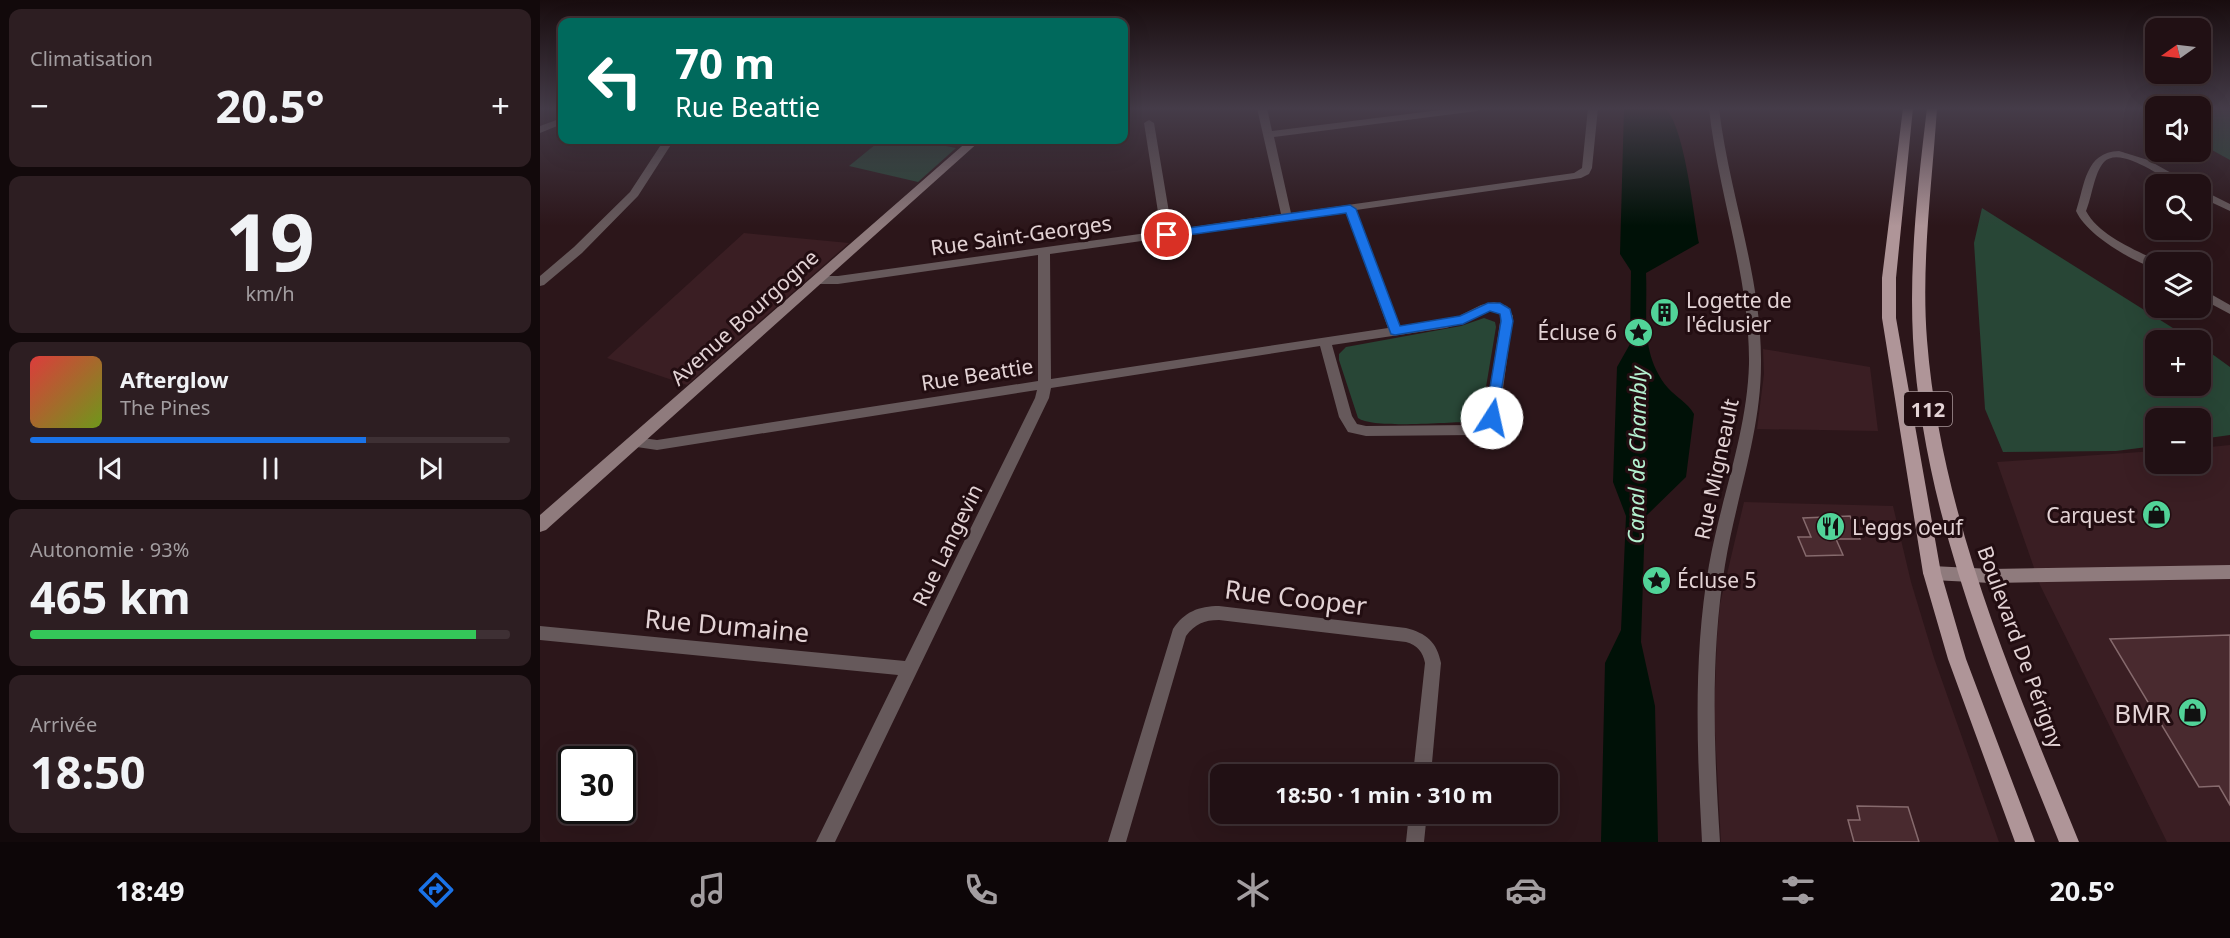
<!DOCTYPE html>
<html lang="fr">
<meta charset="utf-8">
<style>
body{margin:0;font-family:"Noto Sans",sans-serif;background:#2d1e22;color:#f1f3f6;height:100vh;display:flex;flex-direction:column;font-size:22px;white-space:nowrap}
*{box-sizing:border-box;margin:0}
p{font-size:20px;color:#a29da0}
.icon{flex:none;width:33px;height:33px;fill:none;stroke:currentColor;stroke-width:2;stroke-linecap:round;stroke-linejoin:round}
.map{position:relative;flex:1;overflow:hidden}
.drawer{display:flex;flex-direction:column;gap:9px;padding:9px;background:#12090b;width:540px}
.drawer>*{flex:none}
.hud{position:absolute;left:18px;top:18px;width:570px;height:126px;border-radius:12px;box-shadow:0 6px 24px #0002,0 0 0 2px #3e3034;background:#00695c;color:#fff;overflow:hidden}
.needle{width:39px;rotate:256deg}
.buttons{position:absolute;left:1605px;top:18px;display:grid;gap:12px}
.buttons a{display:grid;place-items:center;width:66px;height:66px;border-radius:12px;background:#211014;box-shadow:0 6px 24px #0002,0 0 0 2px #3e3034;font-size:30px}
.speed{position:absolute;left:18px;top:746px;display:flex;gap:12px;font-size:30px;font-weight:700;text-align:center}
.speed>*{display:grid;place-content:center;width:78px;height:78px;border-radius:50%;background:#211014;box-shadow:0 6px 24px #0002,0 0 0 2px #3e3034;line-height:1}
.speed .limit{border:3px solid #111;border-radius:9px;background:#fff;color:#111}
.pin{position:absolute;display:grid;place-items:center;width:51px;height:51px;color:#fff;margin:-26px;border:3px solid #fff;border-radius:50%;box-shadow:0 2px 6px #0007}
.me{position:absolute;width:66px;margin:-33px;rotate:10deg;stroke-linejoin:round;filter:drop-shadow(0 0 4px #0008)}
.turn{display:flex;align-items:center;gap:21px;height:126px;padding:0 18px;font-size:27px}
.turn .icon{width:78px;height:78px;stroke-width:2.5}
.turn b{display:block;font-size:42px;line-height:51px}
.big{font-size:45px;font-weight:700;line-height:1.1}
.drawer .widget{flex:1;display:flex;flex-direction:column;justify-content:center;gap:9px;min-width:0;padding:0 21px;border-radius:12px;background:#2d1e22}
.drawer .dial{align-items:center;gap:0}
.dial b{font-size:78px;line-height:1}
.song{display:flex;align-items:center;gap:18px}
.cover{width:72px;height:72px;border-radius:9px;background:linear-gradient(135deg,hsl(0 70% 55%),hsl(80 70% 35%))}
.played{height:6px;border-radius:3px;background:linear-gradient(90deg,#1a73e8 70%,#3e3034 70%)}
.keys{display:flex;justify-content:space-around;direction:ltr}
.heat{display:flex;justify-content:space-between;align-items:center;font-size:33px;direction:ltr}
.charge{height:9px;border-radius:4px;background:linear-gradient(90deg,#34c759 93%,#3e3034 0)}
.trip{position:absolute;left:670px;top:764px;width:348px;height:60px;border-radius:12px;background:#211014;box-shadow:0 6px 24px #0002,0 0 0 2px #3e3034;font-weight:700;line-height:60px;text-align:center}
.tab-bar{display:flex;height:96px;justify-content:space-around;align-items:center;background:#0d0608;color:#a29da0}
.tab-bar .icon{width:42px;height:42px}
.tab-bar .current{color:#1a73e8}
.tab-bar b{font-size:27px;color:#f1f3f6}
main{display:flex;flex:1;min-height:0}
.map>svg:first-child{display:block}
</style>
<main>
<section class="drawer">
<div class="widget"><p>Climatisation</p>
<div class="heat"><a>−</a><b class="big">20.5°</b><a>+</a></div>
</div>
<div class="widget dial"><b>19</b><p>km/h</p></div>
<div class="widget">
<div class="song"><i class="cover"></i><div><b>Afterglow</b><p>The Pines</p></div></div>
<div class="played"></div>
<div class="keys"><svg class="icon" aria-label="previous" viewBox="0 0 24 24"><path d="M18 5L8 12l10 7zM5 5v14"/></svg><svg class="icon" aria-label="pause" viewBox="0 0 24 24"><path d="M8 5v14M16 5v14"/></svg><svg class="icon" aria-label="next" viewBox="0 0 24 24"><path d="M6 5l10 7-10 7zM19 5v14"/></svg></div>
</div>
<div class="widget"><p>Autonomie · 93%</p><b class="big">465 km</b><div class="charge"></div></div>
<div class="widget"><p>Arrivée</p><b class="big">18:50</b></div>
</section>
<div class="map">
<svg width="1690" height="842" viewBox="0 0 1690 842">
<rect width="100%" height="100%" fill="#2c161a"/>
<!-- built -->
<path fill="#3a1e23" d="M204 233 309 243 147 385 67 358Z
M1223 349 1330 367 1338 431 1217 429 1224 374Z
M1690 445V842H1627L1500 585 1457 462 1615 451 1616 464H1660L1661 448Z
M1204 502 1353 506 1371 582 1394 658 1459 842H1181L1174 714 1177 638 1180 604Z"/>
<!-- green -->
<path fill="#284636" d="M1660 108H1690V160L1661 144Z
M341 140H376L416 148 378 182 309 166Z
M1442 208 1652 340H1616V386H1660L1661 346 1690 367V435L1661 439 1660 418H1616L1615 446 1576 451 1463 452 1445 409 1434 243Z
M944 318 955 322 956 327 941 417 928 422C906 422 833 429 818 418L799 360V354L806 347 921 326Z"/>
<!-- water -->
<path fill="#001107" d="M1084 108H1125C1145 127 1153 213 1159 243L1106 273C1108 315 1099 353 1128 388 1137 398 1147 402 1154 414L1146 477 1105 517 1101 642 1115 706 1118 842H1061L1065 663 1081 630 1086 516 1073 482 1077 367 1090 344 1091 271 1080 254Z"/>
<!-- building -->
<path fill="#492a2f" stroke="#866a6d" stroke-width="1.5" d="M1310 516 1320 539H1296L1303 555 1266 556 1258 537H1271L1263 518Z
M1690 635V805L1679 786 1659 787 1570 639Z
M1317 806 1368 807 1379 842H1314L1308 820H1320Z"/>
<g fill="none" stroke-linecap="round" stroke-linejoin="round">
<!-- street -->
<path fill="#66595b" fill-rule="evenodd" d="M717 108H727L732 131 916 108H942L937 111 734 137 751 213 1034 173 1042 168 1048 108H1058L1052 168 1049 174 1041 178 816 210 860 327 919 316 941 305 954 302 967 306 973 316 959 418 950 430 934 435 826 436 808 432 799 417 780 346 511 388 509 398 295 842H276L358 675 0 640V626L365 661 495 398 497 390 117 450 90 446 88 442 90 438 95 437 117 440 498 381V255L298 284H277L271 280 277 276H298L621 231 604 123 609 120 614 123 632 230 741 214ZM806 212 848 328 511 379 510 254ZM951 310 957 311 961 316 946 416 940 422 933 425 826 426 817 424 812 416 792 345 906 328 929 321Z
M1169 108H1179C1189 194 1222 277 1221 364 1221 432 1196 498 1185 565 1170 656 1174 750 1180 842H1162C1157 750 1153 656 1169 565 1181 498 1207 433 1209 364 1210 277 1178 194 1169 108Z
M22 118V124L0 133V126Z
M124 140H134L98 196 42 253 4 285 0 286V276L34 247 90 192Z
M1579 151 1608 160 1651 184C1647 184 1642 185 1638 184 1621 178 1580 145 1564 162 1554 173 1552 197 1546 211 1559 236 1596 250 1620 262H1616V269C1590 260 1547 235 1536 211 1545 185 1545 152 1579 151Z
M1660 189 1690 204V211L1660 197Z
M1660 288 1690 305V314L1660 298Z
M679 606 866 628C886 633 897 642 901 663L891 774H873L885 663C883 652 877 645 866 642L679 620C664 620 655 624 646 636L586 842H568L633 629C644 612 659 606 679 606Z
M869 813H887L884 842H866Z"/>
<!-- secondary -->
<path fill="#8f7b7d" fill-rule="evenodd" d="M429 140H441L6 530 0 532V515Z
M1690 565V579L1451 583 1392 580 1386 578 1383 573 1386 568 1392 566 1451 569Z"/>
<!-- primary -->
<path fill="#af9598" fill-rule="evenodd" d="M1363 108H1373L1356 278V318L1401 573 1426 659 1495 842H1475L1408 659 1383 573 1342 318V278Z
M1387 108H1397C1392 185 1381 263 1387 340 1401 516 1473 680 1539 842H1519C1454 680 1383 515 1373 339 1369 262 1378 183 1387 108Z"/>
</g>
<!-- sky -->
<linearGradient id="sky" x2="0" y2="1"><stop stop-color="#180c0e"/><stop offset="0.48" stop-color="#453c49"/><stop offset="1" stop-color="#453c49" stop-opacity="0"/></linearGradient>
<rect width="1690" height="226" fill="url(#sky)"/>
<!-- route -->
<path fill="#1a73e8" stroke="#114b97" stroke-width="1.5" d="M810 205 816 209 860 326 920 316 948 303H960L970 309 973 321 956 422 952 423 945 418 961 321 960 314 950 311 923 324 855 335 851 334 806 213 627 238 621 235 627 231Z"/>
<!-- icons -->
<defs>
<symbol id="building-disc" viewBox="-11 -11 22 22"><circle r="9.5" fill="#51d398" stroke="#220d11"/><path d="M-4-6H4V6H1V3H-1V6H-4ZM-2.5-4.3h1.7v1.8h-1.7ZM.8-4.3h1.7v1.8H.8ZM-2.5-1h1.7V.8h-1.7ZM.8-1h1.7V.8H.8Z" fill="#111"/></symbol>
<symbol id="sight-disc" viewBox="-11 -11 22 22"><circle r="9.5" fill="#51d398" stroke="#220d11"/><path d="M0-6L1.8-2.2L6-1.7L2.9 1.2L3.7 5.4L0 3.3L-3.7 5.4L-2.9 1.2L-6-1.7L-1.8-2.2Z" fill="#111"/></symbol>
<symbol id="shop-disc" viewBox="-11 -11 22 22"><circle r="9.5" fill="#51d398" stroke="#220d11"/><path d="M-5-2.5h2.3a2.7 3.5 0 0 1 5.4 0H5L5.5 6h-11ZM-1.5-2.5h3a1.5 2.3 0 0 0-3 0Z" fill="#111"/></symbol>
<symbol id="restaurant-disc" viewBox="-11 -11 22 22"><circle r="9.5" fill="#51d398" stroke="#220d11"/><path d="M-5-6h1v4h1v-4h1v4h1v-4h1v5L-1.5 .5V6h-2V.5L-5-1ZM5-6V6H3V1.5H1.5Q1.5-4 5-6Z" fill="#111"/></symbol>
</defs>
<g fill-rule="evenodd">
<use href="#building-disc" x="1108" y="296" width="33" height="33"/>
<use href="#sight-disc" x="1082" y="316" width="33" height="33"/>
<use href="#shop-disc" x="1600" y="498" width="33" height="33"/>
<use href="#restaurant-disc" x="1274" y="510" width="33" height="33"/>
<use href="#sight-disc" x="1100" y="564" width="33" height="33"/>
<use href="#shop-disc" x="1636" y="696" width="33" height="33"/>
</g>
<g text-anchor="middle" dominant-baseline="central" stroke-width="6" stroke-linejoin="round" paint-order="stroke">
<!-- shield labels -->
<rect fill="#220d11" stroke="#a9989a" stroke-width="1.5" x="1364" y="392" width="48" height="34" rx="4.5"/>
<g font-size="20" font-weight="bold" fill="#e3d3d5">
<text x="1388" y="409">112</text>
</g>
<!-- street labels -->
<g font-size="21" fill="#e3d3d5" stroke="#220d11">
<text transform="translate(481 235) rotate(-8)">Rue Saint-Georges</text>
<text transform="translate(204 317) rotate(-42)">Avenue Bourgogne</text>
<text transform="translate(437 374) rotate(-9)">Rue Beattie</text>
<text transform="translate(1176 469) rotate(-78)">Rue Migneault</text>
<text transform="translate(407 545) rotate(-64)">Rue Langevin</text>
<text transform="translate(1481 647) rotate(70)">Boulevard De Périgny</text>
</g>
<!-- poi labels -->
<g font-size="21" fill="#e3d3d5" stroke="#220d11" text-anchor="start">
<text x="1146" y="300">Logette de<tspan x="1146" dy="24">l'éclusier</tspan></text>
<text x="1077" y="332" text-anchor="end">Écluse 6</text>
<text x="1595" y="515" text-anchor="end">Carquest</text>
<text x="1312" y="527">L'eggs oeuf</text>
<text x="1137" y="580">Écluse 5</text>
</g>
<!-- water labels -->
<g font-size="22" font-style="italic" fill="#b4f1d0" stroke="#220d11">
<text transform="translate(1096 455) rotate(-89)">Canal de Chambly</text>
</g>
<!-- near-street labels -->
<g font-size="26" fill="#e3d3d5" stroke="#220d11">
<text transform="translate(756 597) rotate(7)">Rue Cooper</text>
<text transform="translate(187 625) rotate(5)">Rue Dumaine</text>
</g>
<!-- near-poi labels -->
<g font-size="26" fill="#e3d3d5" stroke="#220d11" text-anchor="end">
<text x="1631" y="713">BMR</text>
</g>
</g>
</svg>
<div class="buttons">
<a><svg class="needle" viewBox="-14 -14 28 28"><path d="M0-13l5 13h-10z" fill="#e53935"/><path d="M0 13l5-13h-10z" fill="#a29da0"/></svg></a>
<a><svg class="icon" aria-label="sound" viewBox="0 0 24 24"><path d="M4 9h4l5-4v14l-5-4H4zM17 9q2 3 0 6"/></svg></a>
<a><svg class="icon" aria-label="search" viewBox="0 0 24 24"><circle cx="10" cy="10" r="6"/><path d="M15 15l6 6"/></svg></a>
<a><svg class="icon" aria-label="layers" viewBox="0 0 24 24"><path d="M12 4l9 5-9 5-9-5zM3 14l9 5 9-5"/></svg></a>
<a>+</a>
<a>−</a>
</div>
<div class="speed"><div class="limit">30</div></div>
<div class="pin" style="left:627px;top:235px;background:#d93025"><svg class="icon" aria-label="arrive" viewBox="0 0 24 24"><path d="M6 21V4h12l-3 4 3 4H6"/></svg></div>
<svg class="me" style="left:952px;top:418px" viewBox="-20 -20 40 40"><circle r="19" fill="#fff"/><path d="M0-13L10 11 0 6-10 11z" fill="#1a73e8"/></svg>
<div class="trip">18:50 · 1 min · 310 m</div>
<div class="hud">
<div class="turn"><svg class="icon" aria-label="left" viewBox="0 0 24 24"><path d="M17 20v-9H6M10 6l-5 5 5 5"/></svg><div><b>70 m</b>Rue Beattie</div></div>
</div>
</div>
</main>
<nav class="tab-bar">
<b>18:49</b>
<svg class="icon current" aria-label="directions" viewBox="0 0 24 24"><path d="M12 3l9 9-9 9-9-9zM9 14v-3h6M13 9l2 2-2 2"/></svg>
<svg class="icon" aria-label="music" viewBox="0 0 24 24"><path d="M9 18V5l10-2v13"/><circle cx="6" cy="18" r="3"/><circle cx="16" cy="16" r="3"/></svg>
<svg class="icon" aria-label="phone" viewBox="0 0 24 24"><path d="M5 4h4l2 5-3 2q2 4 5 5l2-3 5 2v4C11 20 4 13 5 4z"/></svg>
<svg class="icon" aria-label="climate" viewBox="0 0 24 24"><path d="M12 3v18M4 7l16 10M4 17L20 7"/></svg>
<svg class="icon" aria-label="car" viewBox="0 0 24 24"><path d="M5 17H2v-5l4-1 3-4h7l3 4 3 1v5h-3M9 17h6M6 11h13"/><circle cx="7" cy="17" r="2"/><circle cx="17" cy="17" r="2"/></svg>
<svg class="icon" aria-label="filters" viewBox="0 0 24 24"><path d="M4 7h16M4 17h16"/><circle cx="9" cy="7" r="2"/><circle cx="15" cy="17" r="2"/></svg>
<b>20.5°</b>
</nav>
